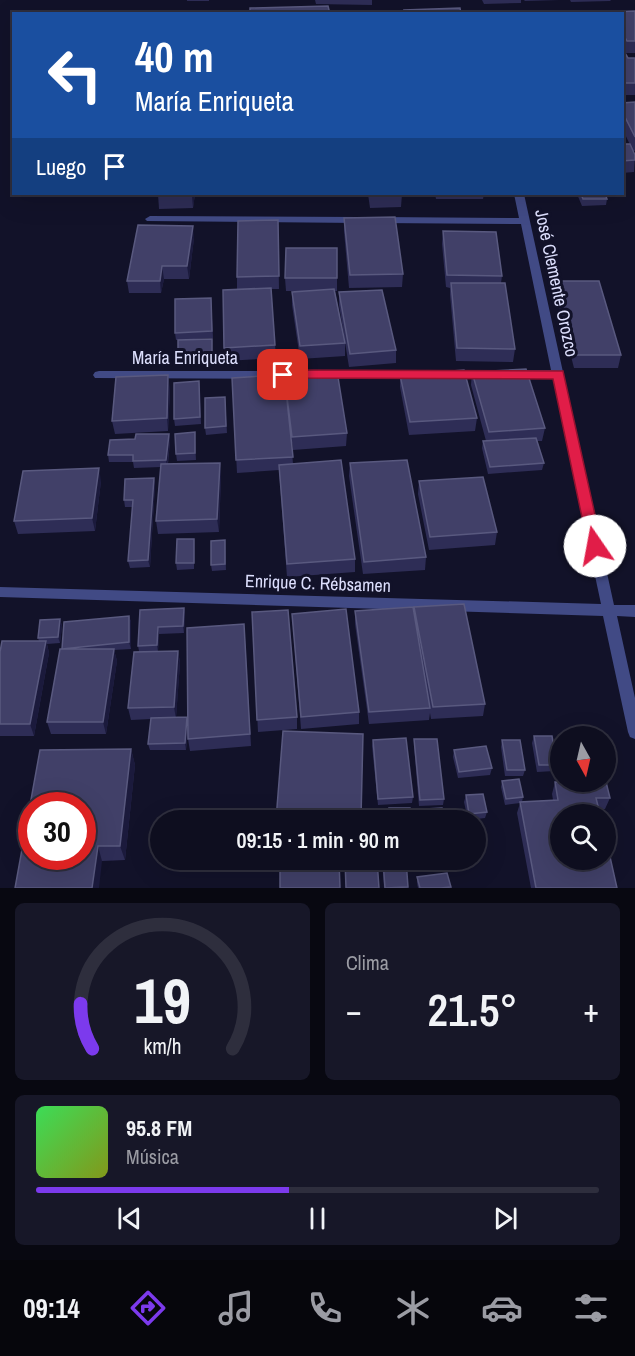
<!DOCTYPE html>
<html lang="es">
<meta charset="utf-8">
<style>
body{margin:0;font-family:"Archivo Narrow",sans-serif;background:#171728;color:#f1f3f6;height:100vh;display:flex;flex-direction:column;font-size:22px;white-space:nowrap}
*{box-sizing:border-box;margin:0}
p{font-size:20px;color:#9b9ca4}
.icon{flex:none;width:33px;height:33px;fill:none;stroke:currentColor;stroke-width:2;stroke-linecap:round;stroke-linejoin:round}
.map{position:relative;height:888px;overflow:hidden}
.details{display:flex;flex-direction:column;gap:15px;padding:15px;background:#080811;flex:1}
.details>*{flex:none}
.banner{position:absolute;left:12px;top:12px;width:612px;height:183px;border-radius:0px;box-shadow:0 6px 24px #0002,0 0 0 2px #2e2e3d;background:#1a4fa0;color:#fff;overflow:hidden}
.needle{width:39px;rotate:172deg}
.controls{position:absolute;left:550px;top:726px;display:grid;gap:12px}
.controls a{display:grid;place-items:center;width:66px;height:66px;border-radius:50%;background:#0e0e1f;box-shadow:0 6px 24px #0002,0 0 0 2px #2e2e3d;font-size:30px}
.speed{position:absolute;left:18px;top:792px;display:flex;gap:12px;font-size:30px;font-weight:700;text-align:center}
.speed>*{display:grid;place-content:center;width:78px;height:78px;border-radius:50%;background:#0e0e1f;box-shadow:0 6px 24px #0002,0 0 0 2px #2e2e3d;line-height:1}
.speed .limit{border:9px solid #d22;background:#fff;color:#111}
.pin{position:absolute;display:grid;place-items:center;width:51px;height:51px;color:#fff;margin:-26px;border-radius:12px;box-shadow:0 3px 9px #0006}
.me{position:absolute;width:66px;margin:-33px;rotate:348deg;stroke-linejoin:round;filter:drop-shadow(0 0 4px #0008)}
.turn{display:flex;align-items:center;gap:21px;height:126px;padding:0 24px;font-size:27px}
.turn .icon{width:78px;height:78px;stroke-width:2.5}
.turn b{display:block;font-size:42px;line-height:51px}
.then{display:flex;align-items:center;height:57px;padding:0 24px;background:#0003;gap:12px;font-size:22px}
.big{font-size:45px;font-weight:600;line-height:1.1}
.details .card{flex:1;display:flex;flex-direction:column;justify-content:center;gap:9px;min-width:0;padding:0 21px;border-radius:9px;background:#171728}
.details .dial{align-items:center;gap:0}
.dial svg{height:156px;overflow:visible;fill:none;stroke:#2e2e3d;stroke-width:7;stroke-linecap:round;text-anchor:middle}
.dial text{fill:#f1f3f6;stroke:none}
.song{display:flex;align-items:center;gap:18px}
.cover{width:72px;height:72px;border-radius:9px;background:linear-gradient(135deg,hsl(130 70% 55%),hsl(70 70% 35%))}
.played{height:6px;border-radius:3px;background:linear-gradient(90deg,#7c3aed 45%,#2e2e3d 45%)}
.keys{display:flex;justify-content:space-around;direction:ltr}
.heat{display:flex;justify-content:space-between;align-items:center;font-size:33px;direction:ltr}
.details .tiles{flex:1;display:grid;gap:15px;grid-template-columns:1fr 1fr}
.card:last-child{grid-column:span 2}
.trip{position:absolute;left:150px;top:810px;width:336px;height:60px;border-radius:30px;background:#0e0e1f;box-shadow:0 6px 24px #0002,0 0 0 2px #2e2e3d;font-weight:600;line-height:60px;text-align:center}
.dock{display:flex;height:96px;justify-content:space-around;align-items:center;background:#06060c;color:#9b9ca4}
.dock .icon{width:42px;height:42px}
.dock .active{color:#7c3aed}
.dock b{font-size:27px;color:#f1f3f6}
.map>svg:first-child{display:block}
</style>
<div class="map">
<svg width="635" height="888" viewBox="0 0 635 888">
<rect width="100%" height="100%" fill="#121229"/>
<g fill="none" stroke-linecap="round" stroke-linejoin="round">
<!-- minor -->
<path fill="#414a85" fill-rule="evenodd" d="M514 194H524L614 605H635V617L617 616 635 698V739L630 737 628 732 603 616 0 597V587L601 604 553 378H511L505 374 511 370H551L521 224 379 223 374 220 379 217 519 218Z
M150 216 359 217 364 220 359 223 147 221 145 219Z
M416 370 420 371 422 374 420 377 322 379 316 375 322 371Z
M99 371H296L302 375 296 379 95 378 93 375 95 372Z"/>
</g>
<!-- wall -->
<path fill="#2e2d56" d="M187 0H209V1H187Z
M315 0H372V5L316 4Z
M482 0H521V3L484 4Z
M524 0H559L525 1Z
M570 0H611L610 1 571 2Z
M635 11V53H625L628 58H635V95H622V14H611V12Z
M635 102V151H633L622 128V103Z
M622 144 635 155 634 172 622 173Z
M158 194H195L193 208 159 209Z
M205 194H241V196L205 197Z
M368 194H402L401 207 370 208Z
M435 194H484L483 199H436Z
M577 194H605L607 199 606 205 582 206Z
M344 218 403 274 402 287 349 288 344 231Z
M278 220 279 289H271L276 358 225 361 224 348 237 290V277Z
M443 231 502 276 501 283 515 349 513 362 456 361 450 295V288L446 287 442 244Z
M194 238 189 279H164L161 293H129L127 281Z
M337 248V291H335L345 343V356L300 359 292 305V292L307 291H286L285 278Z
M558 281 621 355 618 368H574L555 294Z
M339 292 396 350V363L349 367 339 305Z
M211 298 213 338 176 340 175 333Z
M212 346V362L179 364 178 357Z
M472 372 545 428 542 441H537L544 463 542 470 488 474 482 448 483 441H486L471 385Z
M400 375 477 418 475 431 409 435 400 387Z
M232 378 347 433 346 446 293 450 290 427 293 464 355 559V572L287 577 279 470 237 473Z
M199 381 201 424 175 426 174 419Z
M170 388 168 431 115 434 112 421Z
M225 397 227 433 206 435 205 428Z
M169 434 170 441 168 464 221 476 219 532 158 534 156 521 161 467 134 468 133 462H109L108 455 135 439Z
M195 439 196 460 177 461 176 454Z
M350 463 426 557 425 570 363 574 349 476Z
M154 478 155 485 150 567 130 568 128 561 133 507H125L124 500Z
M101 481 95 531 18 534 14 521Z
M419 481 497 532 495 545 429 550 418 494Z
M225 540 226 570 212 571 211 565Z
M194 545V569L177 570 176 563Z
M414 607 485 704 483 716 431 719 430 713 429 720 369 724 355 624V611L414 613Z
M184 608 185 614 184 633 159 634 158 651H178L180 663 176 717 188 722 245 637 251 746 190 751 188 739V727L186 750H150L148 744 151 719 131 720 128 708 139 651 138 646 140 610Z
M252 612 297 717V729L258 732Z
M292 614 359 712V724L301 729Z
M129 616 131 622V649L114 650 117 661 106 734H51L47 722 62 649Z
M60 619 62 626 60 643 47 644 49 653 34 736H0V652L39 641 38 638Z
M363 734 361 820H276Z
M534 736 557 765 555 771 537 772 532 743Z
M560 737H561V756L558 743Z
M414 739 444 799 443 805 419 806 414 746Z
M373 740 413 797 412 803 378 805 372 746Z
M502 740 525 770 523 776H505L501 747Z
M131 749 135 765 125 860 102 861 15 888Z
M454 750 492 768 490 775 458 778 453 757Z
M502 781 523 797 522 802 553 800 552 794 555 782 610 798 605 809H599L617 888H531L517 813 520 803 505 805 501 787Z
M466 795 487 812 485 818 468 820 464 802Z
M382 860H406L408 888H384Z
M411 860H428V861L411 862Z
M430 860H447L446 864H430Z
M417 877 451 887 450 888H418L417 883Z"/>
<!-- shaded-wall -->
<path fill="#1b1a3c" d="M192 194H195L193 208 192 196Z
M193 226 194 238 189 279 187 266Z
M162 266 164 279 161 293 160 281Z
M168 375 170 388 168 431 167 418Z
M169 434 170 441 167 467 166 460Z
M220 463 221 476 219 532 217 519Z
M99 468 101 481 95 531 92 518Z
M154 478 155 485 150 567 148 560Z
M184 608 185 614 184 633 183 626Z
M129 616 131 622V649L129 642Z
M60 619 62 626 60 643 58 637Z
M158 627 159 634 158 652 157 645Z
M46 641 49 653 34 736 30 724Z
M114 649 117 661 106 734 103 722Z
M178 651 180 663 176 719 174 707Z
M187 717 188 724 186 750 185 743Z
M131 749 135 765 125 860 120 846Z
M98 846 102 861 99 888H92Z"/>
<!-- building -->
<path fill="#414068" stroke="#59597f" stroke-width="1.5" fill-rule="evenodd" d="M328 6 330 14H250V8Z
M460 8 461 14H405L404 10Z
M177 11V14H147V12Z
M635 11V41H627L622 33V14H612L611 12Z
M566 12 567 14 531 13Z
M622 48 628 58H635V83H622Z
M635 102V137L622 111V103Z
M622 144H630L635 155V160L622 161Z
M158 194H192V196H158Z
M581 194H605L607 199H583Z
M395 217 403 274 350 275 344 218Z
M278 220 279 276 237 277 238 221Z
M138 225 193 226 187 266H162L160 281H127Z
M443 231 496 232 502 276 447 275Z
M286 248H337V278H285Z
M558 281H599L621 355H577Z
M451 283H505L515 349 457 348Z
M271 288 275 345 224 348 223 290Z
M334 289 345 343 300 346 292 292Z
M382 290 396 350 350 354 339 292Z
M211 298 212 331 175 333V299Z
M212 339V355L178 357V340Z
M526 369 545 428 489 432 472 372Z
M464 370 477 418 410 422 400 375Z
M337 371 347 433 292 437 285 381 293 457 236 460 232 378Z
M168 375 167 418 112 421 116 377Z
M199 381 200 417 174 419V383Z
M225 397 226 426 205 428V398Z
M195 432V453L176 454 175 434Z
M136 434H169L166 460 133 461V455H108L110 440 135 439Z
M536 438 544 463 490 467 483 441Z
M341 460 355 559 287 564 279 465Z
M407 460 426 557 364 562 350 463Z
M220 463 217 519 156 521 161 464Z
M99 468 92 518 14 521 23 471Z
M483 477 497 532 430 537 419 481Z
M154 478 148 560 128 561 133 500H124L125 479Z
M177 539H194V563H176Z
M225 540V564L211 565V541Z
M464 604 485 704 433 707 414 607Z
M413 607 430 708 369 712 355 611Z
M184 608 183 626 158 627 157 645 138 646 140 610Z
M346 609 359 712 301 717 292 614Z
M288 610 297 717 257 720 252 612Z
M129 616V642L62 649 64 622Z
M60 619 58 637 38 638 40 620Z
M244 624 250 734 188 739 187 628Z
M2 641H46L30 724H0V652Z
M60 649H114L103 722H47Z
M178 651 174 707 128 708 134 652Z
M187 717 185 743 148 744 151 718Z
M283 731 363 734 361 817H330V820H276Z
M587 735V736H565Z
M534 736H552L557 765H539Z
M406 738 413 797 378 799 373 740Z
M414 739H437L444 799 420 800Z
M502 740H520L525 770H507Z
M486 746 492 768 459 772 454 750Z
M131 749 120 846H98L92 888H15L40 750ZM32 806H82V856H32Z
M519 779 523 797 506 799 502 781Z
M555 782H606L610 798H596L600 814H561V860H606V839L617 888H536L520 802 558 800Z
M483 794 487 812 469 814 466 795Z
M389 808H410L411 820H425H390Z
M442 808 443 820H427L426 809Z
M280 860H339L340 888H280Z
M345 860H377L379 888H346Z
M383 860H406L408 887 385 888Z
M447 873 451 887 441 888H420L417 877Z"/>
<!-- route -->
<path fill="#e11d48" stroke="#92132f" stroke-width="1.5" d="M283 370 563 371 602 546 600 550H590L588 546 553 379 278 378 276 375Z"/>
<g text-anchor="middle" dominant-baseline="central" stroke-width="6" stroke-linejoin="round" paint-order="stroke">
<!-- street labels -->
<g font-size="18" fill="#dddffd" stroke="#121229">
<text transform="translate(557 283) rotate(78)">José Clemente Orozco</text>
<text x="185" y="357">María Enriqueta</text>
<text transform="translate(318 583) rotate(2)">Enrique C. Rébsamen</text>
</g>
</g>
</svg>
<div class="controls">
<a><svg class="needle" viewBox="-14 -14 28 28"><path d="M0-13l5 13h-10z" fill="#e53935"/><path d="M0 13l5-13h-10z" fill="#9b9ca4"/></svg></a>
<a><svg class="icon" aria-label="search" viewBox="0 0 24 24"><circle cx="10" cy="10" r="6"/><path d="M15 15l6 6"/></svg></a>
</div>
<div class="speed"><div class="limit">30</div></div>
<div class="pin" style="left:283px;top:375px;background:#d93025"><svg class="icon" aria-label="arrive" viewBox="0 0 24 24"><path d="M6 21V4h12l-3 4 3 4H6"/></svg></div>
<svg class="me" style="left:595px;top:546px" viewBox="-20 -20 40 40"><circle r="19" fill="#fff"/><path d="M0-13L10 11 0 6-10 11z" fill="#e11d48"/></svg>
<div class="trip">09:15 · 1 min · 90 m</div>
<div class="banner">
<div class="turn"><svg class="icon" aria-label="left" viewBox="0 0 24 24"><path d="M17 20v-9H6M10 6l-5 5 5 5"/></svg><div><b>40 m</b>María Enriqueta</div></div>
<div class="then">Luego<svg class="icon" aria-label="arrive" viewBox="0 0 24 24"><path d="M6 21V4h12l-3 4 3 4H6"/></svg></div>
</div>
</div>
<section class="details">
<div class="tiles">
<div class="card dial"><svg viewBox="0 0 100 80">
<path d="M14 69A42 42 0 1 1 86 69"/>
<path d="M14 69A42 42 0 0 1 8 46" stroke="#7c3aed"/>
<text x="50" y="56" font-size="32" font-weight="700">19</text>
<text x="50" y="72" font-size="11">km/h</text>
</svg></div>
<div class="card"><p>Clima</p>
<div class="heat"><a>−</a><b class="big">21.5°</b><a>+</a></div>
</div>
<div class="card">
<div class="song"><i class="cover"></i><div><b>95.8 FM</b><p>Música</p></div></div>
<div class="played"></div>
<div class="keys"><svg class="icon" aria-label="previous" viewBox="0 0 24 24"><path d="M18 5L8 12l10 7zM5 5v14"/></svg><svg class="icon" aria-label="pause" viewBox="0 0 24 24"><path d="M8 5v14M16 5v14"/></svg><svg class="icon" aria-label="next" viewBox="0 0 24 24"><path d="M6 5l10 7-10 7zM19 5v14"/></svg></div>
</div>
</div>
</section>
<nav class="dock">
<b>09:14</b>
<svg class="icon active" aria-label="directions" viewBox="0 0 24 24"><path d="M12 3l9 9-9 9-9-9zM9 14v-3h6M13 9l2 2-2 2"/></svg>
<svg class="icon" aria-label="music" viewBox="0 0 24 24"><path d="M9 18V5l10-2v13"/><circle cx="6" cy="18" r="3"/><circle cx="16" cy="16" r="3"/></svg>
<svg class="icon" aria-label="phone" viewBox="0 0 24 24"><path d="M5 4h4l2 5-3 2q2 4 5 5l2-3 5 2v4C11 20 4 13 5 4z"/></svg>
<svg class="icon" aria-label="climate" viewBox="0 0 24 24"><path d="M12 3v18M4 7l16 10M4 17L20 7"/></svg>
<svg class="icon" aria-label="car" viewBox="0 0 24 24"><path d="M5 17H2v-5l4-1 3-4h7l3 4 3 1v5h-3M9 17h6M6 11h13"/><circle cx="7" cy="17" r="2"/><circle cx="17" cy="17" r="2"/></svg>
<svg class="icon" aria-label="filters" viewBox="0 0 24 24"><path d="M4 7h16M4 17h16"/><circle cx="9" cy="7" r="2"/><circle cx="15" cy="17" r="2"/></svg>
</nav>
